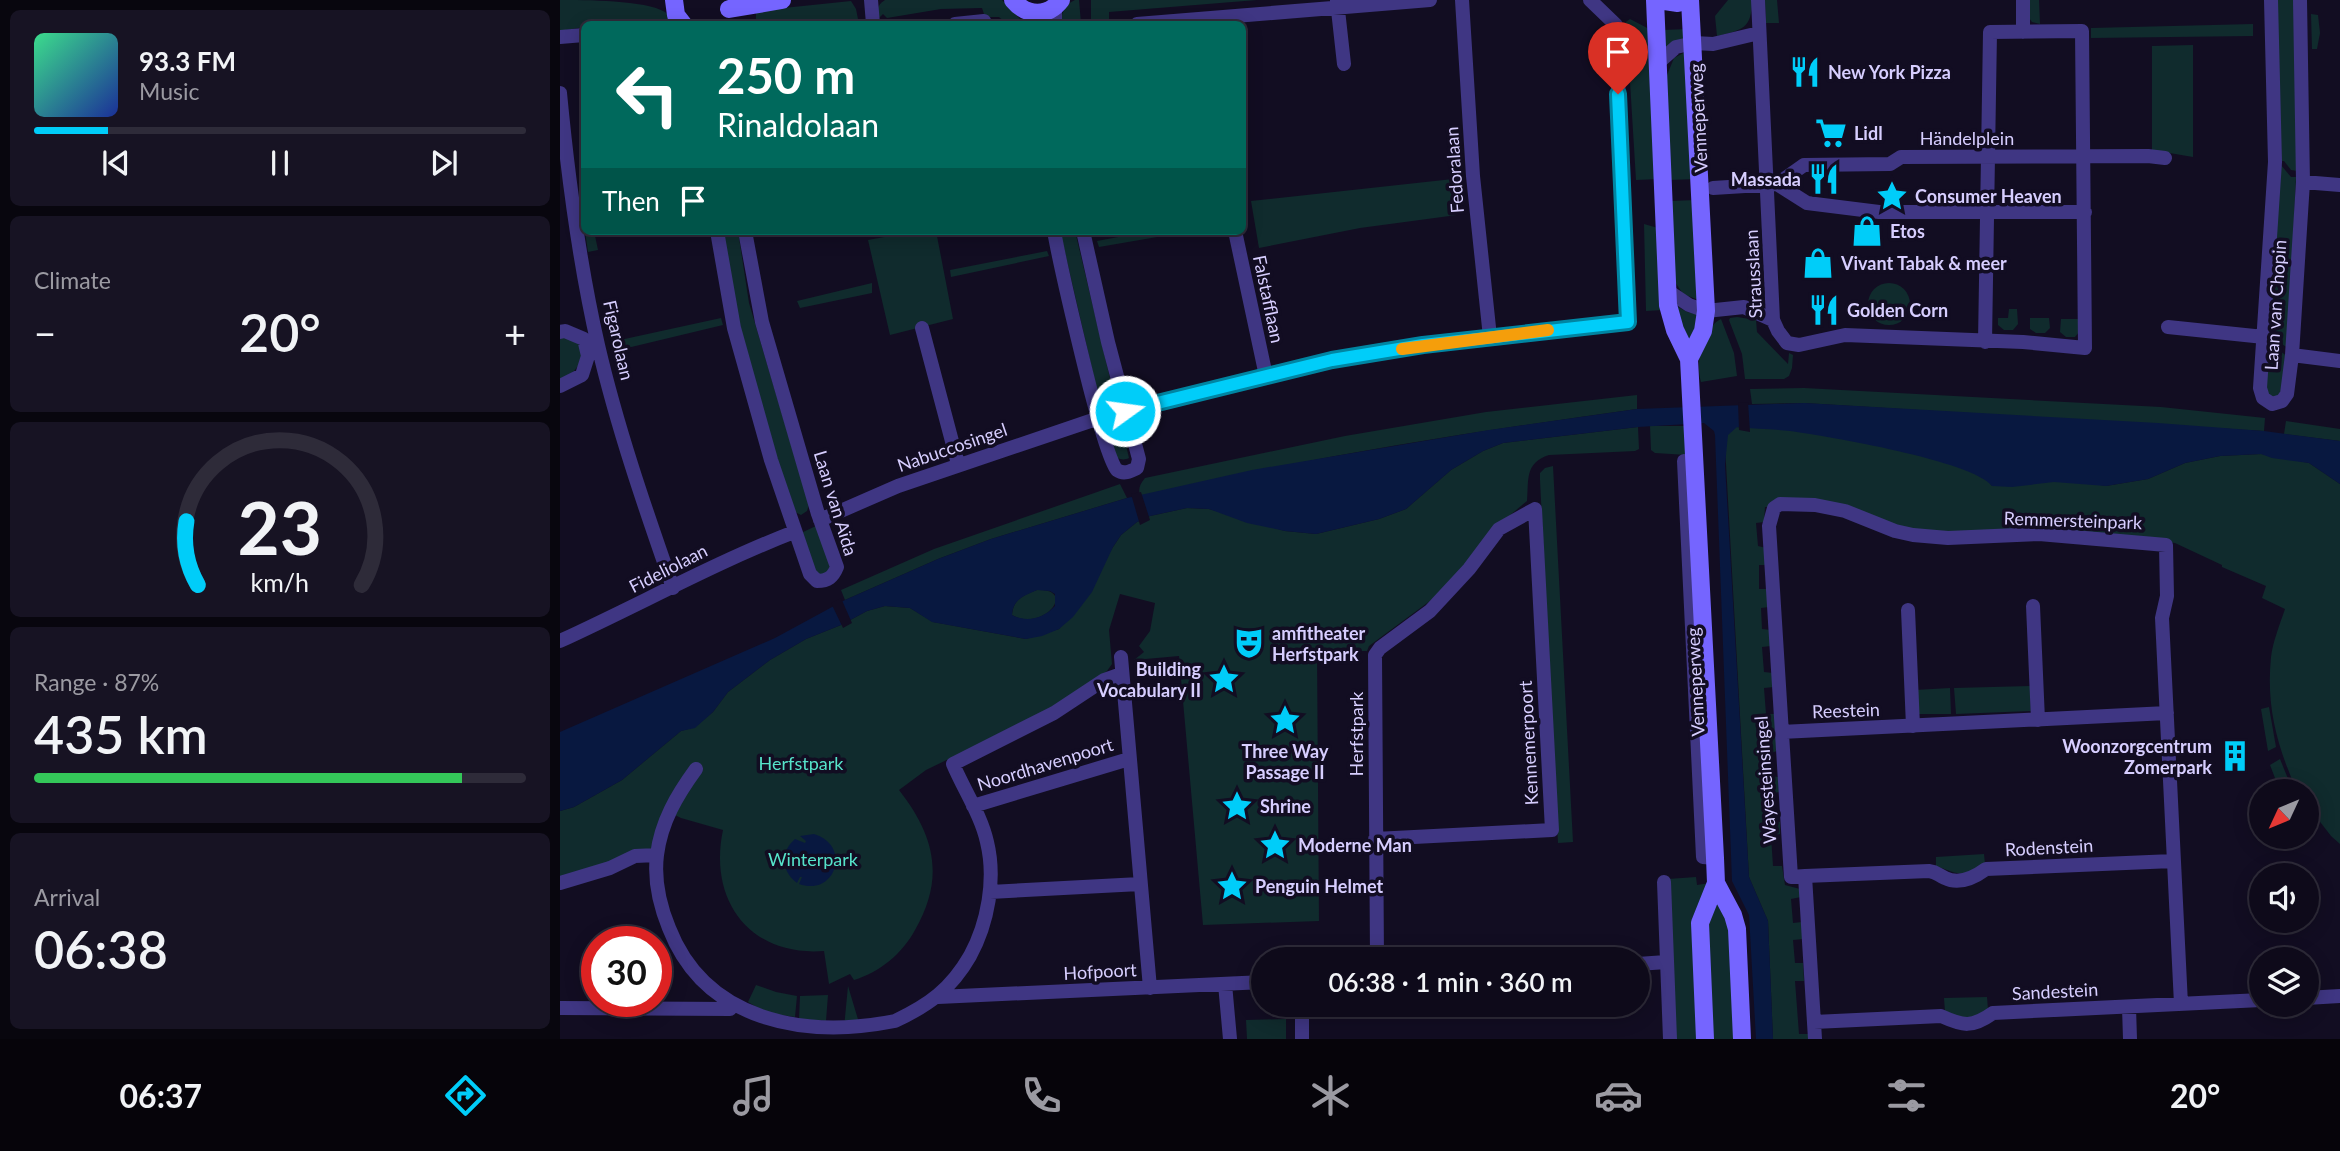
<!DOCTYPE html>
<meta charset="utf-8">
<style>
body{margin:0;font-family:Lato,sans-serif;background:#171323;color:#f1f3f6;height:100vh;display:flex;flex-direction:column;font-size:26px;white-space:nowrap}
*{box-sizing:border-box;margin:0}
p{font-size:23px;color:#9b9aa2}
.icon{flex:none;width:38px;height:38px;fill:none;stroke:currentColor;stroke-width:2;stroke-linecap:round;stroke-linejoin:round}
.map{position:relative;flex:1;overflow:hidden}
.side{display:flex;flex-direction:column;gap:10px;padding:10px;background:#08060e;width:560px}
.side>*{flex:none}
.hud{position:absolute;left:21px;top:21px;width:665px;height:214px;border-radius:10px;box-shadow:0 4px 18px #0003,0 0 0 2px #2e2b39;background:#00695c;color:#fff;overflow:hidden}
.needle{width:46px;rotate:226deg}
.tools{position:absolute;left:1689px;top:779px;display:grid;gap:14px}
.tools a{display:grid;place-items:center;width:70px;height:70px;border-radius:50%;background:#0e0a1a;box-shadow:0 4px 18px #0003,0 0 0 2px #2e2b39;font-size:35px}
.speed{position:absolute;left:21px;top:926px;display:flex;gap:14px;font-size:35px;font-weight:700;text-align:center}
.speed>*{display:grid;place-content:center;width:91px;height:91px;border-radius:50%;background:#0e0a1a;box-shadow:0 4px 18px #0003,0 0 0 2px #2e2b39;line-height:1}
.speed .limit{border:10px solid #d22;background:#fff;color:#111}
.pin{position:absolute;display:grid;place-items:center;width:60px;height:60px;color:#fff;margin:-72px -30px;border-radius:50% 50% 50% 0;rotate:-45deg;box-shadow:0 0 7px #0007}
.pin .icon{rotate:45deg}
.me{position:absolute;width:77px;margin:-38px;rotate:76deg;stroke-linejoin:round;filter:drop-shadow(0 0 5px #0008)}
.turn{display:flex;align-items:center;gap:24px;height:147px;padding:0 21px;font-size:32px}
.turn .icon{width:91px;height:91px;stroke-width:2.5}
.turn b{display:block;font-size:49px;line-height:60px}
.then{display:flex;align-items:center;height:66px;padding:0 21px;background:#0003;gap:14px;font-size:26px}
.big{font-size:52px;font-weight:600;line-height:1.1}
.side .tile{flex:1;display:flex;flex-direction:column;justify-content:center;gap:10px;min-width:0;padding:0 24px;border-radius:10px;background:#171323}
.side .dial{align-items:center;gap:0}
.dial svg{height:182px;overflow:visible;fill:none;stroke:#2e2b39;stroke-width:7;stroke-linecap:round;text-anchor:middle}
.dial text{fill:#f1f3f6;stroke:none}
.song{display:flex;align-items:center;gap:21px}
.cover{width:84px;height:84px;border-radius:10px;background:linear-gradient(135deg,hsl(150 70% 55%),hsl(230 70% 35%))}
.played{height:7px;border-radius:4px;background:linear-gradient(90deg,#00cdf9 15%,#2e2b39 15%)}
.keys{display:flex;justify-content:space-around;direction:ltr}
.heat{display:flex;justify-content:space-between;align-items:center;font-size:38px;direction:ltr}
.charge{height:10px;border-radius:5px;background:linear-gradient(90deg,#34c759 87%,#2e2b39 0)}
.trip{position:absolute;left:691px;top:947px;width:399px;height:70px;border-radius:35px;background:#0e0a1a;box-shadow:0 4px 18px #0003,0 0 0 2px #2e2b39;font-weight:600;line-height:70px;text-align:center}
.dock{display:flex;height:112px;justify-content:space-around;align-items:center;background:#06040a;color:#9b9aa2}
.dock .icon{width:49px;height:49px}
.dock .active{color:#00cdf9}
.dock b{font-size:32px;color:#f1f3f6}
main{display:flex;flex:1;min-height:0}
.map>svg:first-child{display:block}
</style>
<main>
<section class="side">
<div class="tile">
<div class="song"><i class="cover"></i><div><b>93.3 FM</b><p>Music</p></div></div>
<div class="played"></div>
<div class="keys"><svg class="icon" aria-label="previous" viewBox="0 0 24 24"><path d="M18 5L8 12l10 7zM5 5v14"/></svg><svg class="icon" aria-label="pause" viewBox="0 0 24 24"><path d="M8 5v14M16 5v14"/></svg><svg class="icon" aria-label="next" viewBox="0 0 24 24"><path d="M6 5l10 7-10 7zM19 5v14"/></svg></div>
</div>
<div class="tile"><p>Climate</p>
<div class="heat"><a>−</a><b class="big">20°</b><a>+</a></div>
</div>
<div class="tile dial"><svg viewBox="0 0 100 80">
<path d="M14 69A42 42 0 1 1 86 69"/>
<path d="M14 69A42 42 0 0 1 9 41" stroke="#00cdf9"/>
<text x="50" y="56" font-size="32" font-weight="700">23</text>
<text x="50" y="72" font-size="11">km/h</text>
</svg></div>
<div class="tile"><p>Range · 87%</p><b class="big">435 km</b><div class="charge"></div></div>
<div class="tile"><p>Arrival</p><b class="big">06:38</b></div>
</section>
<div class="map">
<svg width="1780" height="1039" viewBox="0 0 1780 1039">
<rect width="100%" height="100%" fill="#120d22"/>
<!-- green -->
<path fill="#102b2d" d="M0 0C24 0 86 0 105 12 109 15 112 20 116 24H24V27L0 31Z
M325 0H442L461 20 462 24H447L439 17H425L422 8 381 9 327 18 323 14 318 19C317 10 317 5 325 0Z
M515 0H519L521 23 501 24C501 13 504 5 515 0Z
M531 0H697L549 12V22L542 24 541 19 531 20Z
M1168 0H1192C1192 29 1182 30 1157 36L1155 16Z
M1205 0H1217L1219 23H1206Z
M1469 0H1479L1480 24 1472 22 1469 18Z
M1714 0H1735L1738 171 1731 170 1724 161H1717Z
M291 1 296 9 299 24H196V11Z
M1751 14 1758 15 1760 33 1757 49H1752Z
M1070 19 1093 31 1099 179 1076 180 1067 33 1059 30V27Z
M1693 24V36L1531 38V28Z
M1128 29 1129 38 1102 50 1103 30Z
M1633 45V157L1592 150V46Z
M1129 50 1136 179 1109 180 1105 80 1114 58Z
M1721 165 1731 177H1736L1728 348 1709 336Z
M893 179 897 215 800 228 699 248 691 201Z
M1137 200 1141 301 1123 294 1113 279 1110 201Z
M1084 224 1098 228 1103 310 1086 311Z
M25 231H34L38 250 28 252Z
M163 231H178L189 303 249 505 247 511 241 515 231 510 176 312Z
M357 231H376L393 319 330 335 308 240Z
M500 231H515L569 458C563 461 558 459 552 455Z
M590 231H602L603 236 539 247 537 241Z
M487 251 489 256 391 277 390 270Z
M1308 304a21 21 0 1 1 42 0a21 21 0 1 1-42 0Z
M312 283V293L240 308 237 301Z
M1115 305 1127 312 1140 315 1129 344Z
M1449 309H1457L1458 324 1453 330H1444L1438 325V318H1448Z
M1177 317 1196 320 1197 332 1228 364 1229 353 1233 355 1232 368 1229 376 1224 379H1185L1182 354 1169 320 1170 318Z
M161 318 163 325 63 349 60 340Z
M1470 318H1489L1490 328 1485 333H1476L1470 329Z
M1161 319 1174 353 1177 376 1141 382C1135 364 1142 328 1161 319Z
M1501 319H1519L1520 331 1515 337H1506L1500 332Z
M0 337 9 338 21 346 23 360 14 371 0 381Z
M1711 345 1727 356 1722 392 1714 398 1706 393 1708 346Z
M1244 388 1601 407 1705 418 1704 431 1244 403 1192 404 1190 389Z
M1077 395V409C910 432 744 458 580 496 578 488 580 484 585 478L785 436 926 412Z
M1726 421 1780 429V441L1724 434Z
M1228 424 1422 469 1431 476 1430 483 1432 486 1492 477 1546 486 1588 479 1625 463 1660 456 1701 454 1749 463 1780 484V844L1771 836 1747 805 1746 791H1737C1717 746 1706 707 1711 657 1713 641 1720 624 1725 609L1702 598 1706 586 1662 567V565L1615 543 1584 539 1347 531 1289 509 1205 507 1204 522 1196 523 1198 546 1206 548 1207 565H1199V589H1209V607L1201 608 1202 629 1211 630V646L1202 647 1204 672 1213 673 1214 687 1204 688 1206 714H1215L1217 751 1208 754 1210 776 1218 777 1219 792 1210 794 1211 820 1220 822V834L1211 836 1213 866H1222L1225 885 1240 889 1241 897 1231 899 1233 923 1242 922 1243 939 1233 940 1235 963H1243L1244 981H1235L1239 1034H1248V1039H1213L1208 921 1189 877 1165 446 1167 435 1176 427 1191 428Z
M1090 426H1126L1127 455 1095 453 1091 450Z
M1078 427 1079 449 1075 451 989 455C964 463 969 481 967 501L943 521 878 595 809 646 807 651H757L759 921 643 925 619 656 574 660 584 652 579 646 590 631 595 603 560 594 549 630 552 664 547 671 500 705 366 770 339 790C375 836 385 878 355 930 342 954 320 972 294 980L290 974 269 984 264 951C190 957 148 900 163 830L121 818 107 811 94 851 0 879V811L14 807 62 780 121 731 135 727 153 712 168 692 210 660 246 639 281 625 307 611 325 606 350 608 373 622 466 639 499 629 561 535 577 522 590 516 627 508 649 509 725 531 756 534 819 519 846 509 891 470 923 451 943 443Z
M993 466 1013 842 998 843 980 480V473L985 468Z
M560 484 567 498 431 539 378 559 285 600 281 590 374 549Z
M258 525 270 565 267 574H257L239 534Z
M477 590C518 588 484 633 452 615 453 599 464 595 477 590Z
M1470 686 1471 711 1396 714 1394 688Z
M1390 688 1391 714H1357L1355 690Z
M1709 707 1716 747 1708 751 1701 709Z
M1720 759 1733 791H1720L1710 765Z
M1424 854 1425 864C1417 866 1412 872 1404 873 1393 875 1387 868 1376 867V857Z
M1136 877 1137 885 1150 883 1143 1039H1116L1108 879Z
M1156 899 1172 929 1176 1039H1151L1145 928Z
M1030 951 1031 959H964V954Z
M196 985 216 992 237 996 235 1017 207 1013 188 1002Z
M288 986 300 1026 284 1028Z
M268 995 266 1021 239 1019 240 996Z
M1427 997 1428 1009C1420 1015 1412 1025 1401 1020 1393 1018 1393 1012 1385 1012L1384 998Z
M726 1019V1039H687L686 1020Z"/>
<!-- water -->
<path fill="#081840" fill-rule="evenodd" d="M1244 403 1598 423 1704 431 1780 441V484L1749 463 1712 458 1701 454 1660 456 1625 463 1588 479 1546 486 1494 482 1452 487 1432 486C1413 461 1267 436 1230 431 1213 429 1195 429 1177 427L1168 435 1165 465 1189 877 1208 921 1213 1039H1196L1189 915 1172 881 1155 435 1154 431 1144 423 1078 427 943 443 923 451 891 470 846 509 819 519 756 534 725 531 687 523 649 509 627 508 590 516 577 522 561 535 553 547 532 592 513 617 499 629 482 636 466 639 372 622 350 608 325 606 307 611 281 625 246 639 210 660 168 692 153 712 135 728 121 731 62 780 14 807 0 811V732L215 638 285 600 378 559 431 539 567 498 692 470 929 430 1077 409ZM477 590 490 591 495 594V606C484 618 467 623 452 615 453 599 464 596 477 590Z
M254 834C292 845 276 897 239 884L242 877H240L237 883C221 871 220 852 235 839L245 843 246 841 240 836Z"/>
<!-- pier -->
<path fill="#120d22" d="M1188 402 1190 432 1179 430 1178 403Z
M581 492 590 520 580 525 571 494Z
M281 598 292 623 283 628 271 603Z"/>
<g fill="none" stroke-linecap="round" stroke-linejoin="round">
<!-- street -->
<path stroke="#3f3683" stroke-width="14" d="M311 0 313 24
M902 0 913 176 930 337
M1198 0 1213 320 1218 331 1227 343 1239 345 1285 335 1463 342 1525 348 1522 31 1430 32 1425 342
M1463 0V32
M1711 0 1715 162 1700 388 1703 398 1712 404 1722 401 1727 394 1732 355 1743 182 1740 0
M777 1 784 64
M395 24 424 21
M495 24V7
M577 24 870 0
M0 37 24 35
M1098 63 1116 47 1134 43 1153 44 1199 33
M0 93C8 177 19 262 38 345 57 427 85 508 113 588
M1743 182 1780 185
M1217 184 1247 203 1319 212H1525
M1153 188 1217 184 1244 165 1330 164 1341 157 1588 156 1605 158
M157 231 174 328 211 460 250 574 257 581C268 581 273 577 277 567L258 514 202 322 185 231
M494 231C499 259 544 462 557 470 564 475 571 471 577 468L579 459 548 342 523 231
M675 231 706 376
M1108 291 1129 305 1146 311 1184 307 1213 320
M1608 327 1704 337
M362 328 398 464
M0 332 5 331 24 339 28 356 22 375 0 386
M1732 355 1780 361
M565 411 772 360 863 345 1068 322 1056 25 1030 0
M1124 461 1143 857 1155 858
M260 520 338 486 539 418
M1473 606 1478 720
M1348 610 1353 726
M0 641C79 605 154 563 234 532
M561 657 590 988
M1221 732 1607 713
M136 769C117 795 101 822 97 855 94 879 100 906 109 928 145 1021 244 1039 335 1021 369 1005 391 989 410 956 428 923 436 879 427 842 421 815 404 790 393 764L494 713 544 680 561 674
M413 806 569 759
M815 839 992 830 975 509 939 529 909 569 870 611 820 648 815 655 817 959
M1245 876 1369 871C1377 872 1378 875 1385 878 1399 885 1415 877 1426 869L1613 861
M1104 882 1110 1039
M0 883 50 868 75 856 97 855
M430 892 580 884
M1078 964 1106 962
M665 984 670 1039
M378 997 704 982
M1746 998 1780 996
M742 1004V1039
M1569 1007 1570 1039
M0 1008 170 1009
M1254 1022 1381 1016C1403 1026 1412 1028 1433 1013L1701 1000
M1255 1039 1245 876 1231 877 1209 526 1214 508 1220 504 1255 505 1285 511 1335 531 1353 535 1388 538 1479 534 1606 545 1607 596 1602 618 1621 1004"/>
<!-- secondary -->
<path stroke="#7565ff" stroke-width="18" d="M114 0 116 15 123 24
M453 0C467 17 488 17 501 0
M1095 0 1108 305 1115 330 1129 359 1155 858 1156 883 1140 923 1145 1039
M1098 0 1118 3 1128 0
M169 9 222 0
M1129 359 1143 331 1146 311 1130 0
M1156 883 1173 915 1177 929 1182 1039"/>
</g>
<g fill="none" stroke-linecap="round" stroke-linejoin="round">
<defs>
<path id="route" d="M565 411 772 360 863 345 1068 322 1058 94"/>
</defs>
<!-- route casing -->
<use href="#route" stroke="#0085a2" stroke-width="18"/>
<!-- route -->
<use href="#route" stroke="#00cdf9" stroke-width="12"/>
<!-- slow -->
<path stroke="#f59e0b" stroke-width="12" d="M842 349 988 330"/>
</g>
<!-- icons -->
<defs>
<symbol id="restaurant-bare" viewBox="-9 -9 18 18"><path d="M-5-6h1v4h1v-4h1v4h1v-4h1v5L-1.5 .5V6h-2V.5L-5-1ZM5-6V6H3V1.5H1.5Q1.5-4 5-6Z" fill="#00cdf9" stroke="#120d22" stroke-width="2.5" paint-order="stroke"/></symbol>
<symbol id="supermarket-bare" viewBox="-9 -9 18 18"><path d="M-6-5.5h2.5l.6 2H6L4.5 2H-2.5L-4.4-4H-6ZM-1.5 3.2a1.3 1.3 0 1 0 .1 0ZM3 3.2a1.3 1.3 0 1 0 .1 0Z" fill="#00cdf9" stroke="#120d22" stroke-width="2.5" paint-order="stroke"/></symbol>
<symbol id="sight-bare" viewBox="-9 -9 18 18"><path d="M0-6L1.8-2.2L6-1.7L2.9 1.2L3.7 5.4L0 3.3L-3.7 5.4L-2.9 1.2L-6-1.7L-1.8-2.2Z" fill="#00cdf9" stroke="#120d22" stroke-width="2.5" paint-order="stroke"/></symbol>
<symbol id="shop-bare" viewBox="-9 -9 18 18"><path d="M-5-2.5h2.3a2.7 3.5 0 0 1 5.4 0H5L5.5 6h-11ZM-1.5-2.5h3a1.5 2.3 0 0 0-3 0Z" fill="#00cdf9" stroke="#120d22" stroke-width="2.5" paint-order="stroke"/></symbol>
<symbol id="theatre-bare" viewBox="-9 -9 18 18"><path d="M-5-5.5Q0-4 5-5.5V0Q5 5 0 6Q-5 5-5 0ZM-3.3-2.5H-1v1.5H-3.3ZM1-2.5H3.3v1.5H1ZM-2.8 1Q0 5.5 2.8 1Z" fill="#00cdf9" stroke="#120d22" stroke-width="2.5" paint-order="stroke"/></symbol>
<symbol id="building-bare" viewBox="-9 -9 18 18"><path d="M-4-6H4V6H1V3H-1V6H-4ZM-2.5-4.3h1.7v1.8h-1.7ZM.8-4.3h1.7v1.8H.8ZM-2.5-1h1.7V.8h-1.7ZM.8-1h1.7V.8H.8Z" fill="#00cdf9" stroke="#120d22" stroke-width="2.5" paint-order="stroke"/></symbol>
</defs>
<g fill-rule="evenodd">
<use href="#restaurant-bare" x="1223" y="50" width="44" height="44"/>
<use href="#supermarket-bare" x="1249" y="111" width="44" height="44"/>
<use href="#restaurant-bare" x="1242" y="157" width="44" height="44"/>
<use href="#sight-bare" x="1310" y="174" width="44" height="44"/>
<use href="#shop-bare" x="1285" y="209" width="44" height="44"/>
<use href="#shop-bare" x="1236" y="241" width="44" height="44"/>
<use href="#restaurant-bare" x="1242" y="288" width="44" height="44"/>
<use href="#theatre-bare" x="667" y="621" width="44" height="44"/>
<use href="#sight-bare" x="642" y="657" width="44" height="44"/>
<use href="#sight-bare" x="703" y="698" width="44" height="44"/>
<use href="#building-bare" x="1653" y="734" width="44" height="44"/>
<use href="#sight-bare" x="655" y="784" width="44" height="44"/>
<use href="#sight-bare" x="693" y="823" width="44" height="44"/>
<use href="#sight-bare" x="650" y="864" width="44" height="44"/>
</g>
<g text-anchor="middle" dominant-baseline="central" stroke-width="7" stroke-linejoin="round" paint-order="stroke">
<!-- poi labels -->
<g font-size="18" font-weight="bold" fill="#d7ceff" stroke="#120d22" text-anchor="start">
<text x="1268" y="72">New York Pizza</text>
<text x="1294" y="133">Lidl</text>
<text x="1241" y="179" text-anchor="end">Massada</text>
<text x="1355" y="196">Consumer Heaven</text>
<text x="1330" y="231">Etos</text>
<text x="1281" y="263">Vivant Tabak &amp; meer</text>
<text x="1287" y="310">Golden Corn</text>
<text x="712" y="633">amfitheater<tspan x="712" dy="21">Herfstpark</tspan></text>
<text x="641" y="669" text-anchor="end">Building<tspan x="641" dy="21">Vocabulary II</tspan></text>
<text x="1652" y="746" text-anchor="end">Woonzorgcentrum<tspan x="1652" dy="21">Zomerpark</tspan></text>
<text x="725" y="751" text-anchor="middle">Three Way<tspan x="725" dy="21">Passage II</tspan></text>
<text x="700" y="806">Shrine</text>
<text x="738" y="845">Moderne Man</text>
<text x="695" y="886">Penguin Helmet</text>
</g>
<!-- street labels -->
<g font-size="18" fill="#d7ceff" stroke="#120d22">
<text transform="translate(1138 118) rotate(-93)">Venneperweg</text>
<text x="1407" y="138">Händelplein</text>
<text transform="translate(894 170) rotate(-94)">Fedoralaan</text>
<text transform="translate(1193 274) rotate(-93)">Strausslaan</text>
<text transform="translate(709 299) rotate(78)">Falstafflaan</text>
<text transform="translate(1715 305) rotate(-86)">Laan van Chopin</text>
<text transform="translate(59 340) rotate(77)">Figarolaan</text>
<text transform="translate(392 447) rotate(-19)">Nabuccosingel</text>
<text transform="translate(276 503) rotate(73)">Laan van Aïda</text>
<text transform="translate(1513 520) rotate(2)">Remmersteinpark</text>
<text transform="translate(108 568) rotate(-27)">Fideliolaan</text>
<text transform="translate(1135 682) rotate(-93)">Venneperweg</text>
<text transform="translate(1286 710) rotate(-2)">Reestein</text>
<text transform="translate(796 734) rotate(-90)">Herfstpark</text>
<text transform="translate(968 743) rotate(-93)">Kennemerpoort</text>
<text transform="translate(485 764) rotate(-17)">Noordhavenpoort</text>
<text transform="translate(1205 780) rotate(-94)">Wayesteinsingel</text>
<text transform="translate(1489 847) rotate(-3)">Rodenstein</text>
<text transform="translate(540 971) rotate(-3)">Hofpoort</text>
<text transform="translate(1495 991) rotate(-3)">Sandestein</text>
</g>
<!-- park labels -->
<g font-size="18" fill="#56e3ca" stroke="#120d22">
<text x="241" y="763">Herfstpark</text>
<text x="253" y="859">Winterpark</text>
</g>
</g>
</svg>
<div class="tools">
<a><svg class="needle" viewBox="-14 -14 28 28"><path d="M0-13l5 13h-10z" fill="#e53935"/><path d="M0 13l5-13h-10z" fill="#9b9aa2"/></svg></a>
<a><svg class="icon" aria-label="sound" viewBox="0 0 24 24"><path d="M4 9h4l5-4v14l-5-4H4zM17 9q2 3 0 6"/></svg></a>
<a><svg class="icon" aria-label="layers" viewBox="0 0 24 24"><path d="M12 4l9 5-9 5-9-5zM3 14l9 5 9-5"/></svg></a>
</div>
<div class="speed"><div class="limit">30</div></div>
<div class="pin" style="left:1058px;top:94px;background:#d93025"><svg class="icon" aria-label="arrive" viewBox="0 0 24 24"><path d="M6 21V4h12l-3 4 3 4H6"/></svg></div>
<svg class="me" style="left:565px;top:411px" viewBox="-20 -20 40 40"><circle r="17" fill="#00cdf9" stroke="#fff" stroke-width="3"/><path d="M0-11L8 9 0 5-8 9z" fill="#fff"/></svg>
<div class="trip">06:38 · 1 min · 360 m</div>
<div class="hud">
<div class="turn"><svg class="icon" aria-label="left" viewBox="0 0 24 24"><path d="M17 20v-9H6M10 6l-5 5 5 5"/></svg><div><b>250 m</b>Rinaldolaan</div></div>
<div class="then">Then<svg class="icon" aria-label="arrive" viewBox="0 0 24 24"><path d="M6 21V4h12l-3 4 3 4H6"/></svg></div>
</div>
</div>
</main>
<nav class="dock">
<b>06:37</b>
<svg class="icon active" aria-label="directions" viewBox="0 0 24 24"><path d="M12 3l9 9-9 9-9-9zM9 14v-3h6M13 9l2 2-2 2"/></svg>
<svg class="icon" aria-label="music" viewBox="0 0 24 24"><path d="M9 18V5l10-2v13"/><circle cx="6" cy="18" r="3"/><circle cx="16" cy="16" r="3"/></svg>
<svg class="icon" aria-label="phone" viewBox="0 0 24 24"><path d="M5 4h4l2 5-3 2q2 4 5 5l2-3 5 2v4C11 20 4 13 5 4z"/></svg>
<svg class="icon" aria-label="climate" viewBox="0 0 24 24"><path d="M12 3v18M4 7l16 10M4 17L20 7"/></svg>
<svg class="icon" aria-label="car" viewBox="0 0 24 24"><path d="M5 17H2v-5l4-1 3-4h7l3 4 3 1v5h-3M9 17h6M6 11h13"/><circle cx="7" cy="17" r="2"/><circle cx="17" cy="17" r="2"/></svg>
<svg class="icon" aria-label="filters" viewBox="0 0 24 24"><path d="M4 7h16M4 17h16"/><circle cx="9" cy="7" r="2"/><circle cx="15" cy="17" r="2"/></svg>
<b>20°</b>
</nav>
